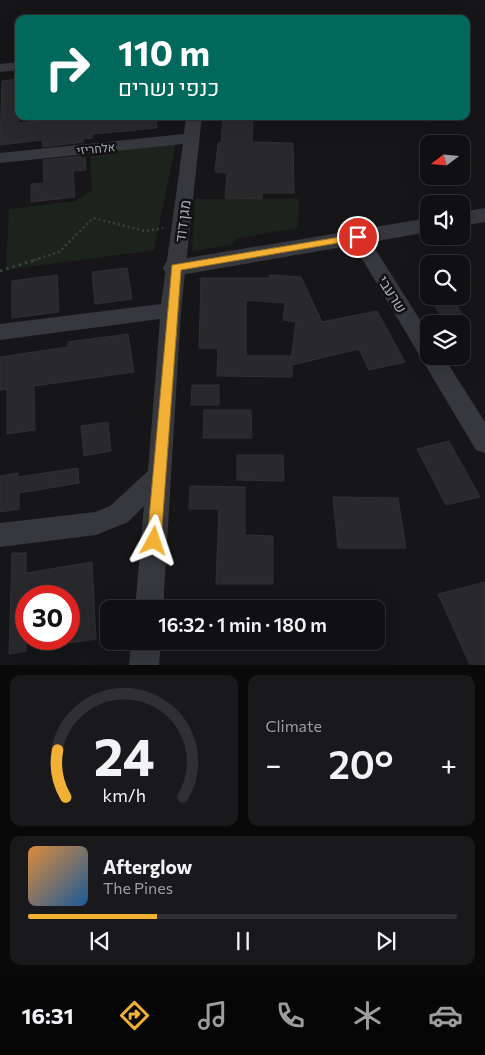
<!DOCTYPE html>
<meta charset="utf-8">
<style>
body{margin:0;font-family:Commissioner,Heebo,sans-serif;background:#19191b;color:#f1f3f6;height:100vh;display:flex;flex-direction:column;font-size:19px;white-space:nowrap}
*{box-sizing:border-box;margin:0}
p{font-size:16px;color:#9c9d9f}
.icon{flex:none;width:28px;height:28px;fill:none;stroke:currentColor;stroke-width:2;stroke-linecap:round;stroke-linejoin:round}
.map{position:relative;height:665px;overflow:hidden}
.sheet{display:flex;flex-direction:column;gap:10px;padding:10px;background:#09090a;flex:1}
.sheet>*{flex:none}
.banner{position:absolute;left:15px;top:15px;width:455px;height:105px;border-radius:10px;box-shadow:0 5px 20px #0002,0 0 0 1px #303032;background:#00695c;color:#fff;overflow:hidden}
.needle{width:32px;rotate:254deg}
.fabs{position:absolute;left:420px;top:135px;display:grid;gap:10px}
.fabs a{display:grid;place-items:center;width:50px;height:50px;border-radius:10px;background:#101012;box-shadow:0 5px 20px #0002,0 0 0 1px #303032;font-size:25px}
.speed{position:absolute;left:15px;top:585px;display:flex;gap:10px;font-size:25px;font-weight:700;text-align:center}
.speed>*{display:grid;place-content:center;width:65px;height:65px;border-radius:50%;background:#101012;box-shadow:0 5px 20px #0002,0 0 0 1px #303032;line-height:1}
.speed .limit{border:8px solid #d22;background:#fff;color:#111}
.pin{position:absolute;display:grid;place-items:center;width:42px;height:42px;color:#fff;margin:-21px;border:2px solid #fff;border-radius:50%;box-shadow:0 1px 5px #0007}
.me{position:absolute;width:55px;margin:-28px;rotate:5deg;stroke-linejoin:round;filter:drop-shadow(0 0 4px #0008)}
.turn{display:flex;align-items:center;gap:18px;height:105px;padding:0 20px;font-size:22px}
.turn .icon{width:65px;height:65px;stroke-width:2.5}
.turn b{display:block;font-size:35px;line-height:42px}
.big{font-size:38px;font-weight:600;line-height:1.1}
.sheet .card{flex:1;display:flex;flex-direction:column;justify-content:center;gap:8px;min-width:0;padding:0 18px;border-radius:10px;background:#19191b}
.sheet .dial{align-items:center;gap:0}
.dial svg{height:130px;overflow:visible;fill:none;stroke:#303032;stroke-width:7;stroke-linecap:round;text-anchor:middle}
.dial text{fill:#f1f3f6;stroke:none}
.song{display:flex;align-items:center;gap:15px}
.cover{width:60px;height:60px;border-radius:8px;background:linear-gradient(135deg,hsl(30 70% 55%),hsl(210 70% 35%))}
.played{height:5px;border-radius:2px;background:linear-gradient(90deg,#f2b134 30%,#303032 30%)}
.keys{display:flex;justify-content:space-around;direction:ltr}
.heat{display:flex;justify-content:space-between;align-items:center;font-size:28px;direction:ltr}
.sheet .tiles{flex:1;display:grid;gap:10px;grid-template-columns:1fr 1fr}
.card:last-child{grid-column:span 2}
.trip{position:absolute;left:100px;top:600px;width:285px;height:50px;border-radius:10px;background:#101012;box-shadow:0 5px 20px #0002,0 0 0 1px #303032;font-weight:600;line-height:50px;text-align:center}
.tab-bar{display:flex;height:80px;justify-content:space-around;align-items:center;background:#060607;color:#9c9d9f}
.tab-bar .icon{width:35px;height:35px}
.tab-bar .selected{color:#f2b134}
.tab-bar b{font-size:22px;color:#f1f3f6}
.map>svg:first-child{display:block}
</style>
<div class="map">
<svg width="485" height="665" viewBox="0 0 485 665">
<rect width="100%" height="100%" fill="#161618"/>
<!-- green -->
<path fill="#1c231d" d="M176 142 154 250 6 270 9 209 76 201 92 190 90 151Z
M195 199H299L298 228 238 238 231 245 192 251Z"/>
<!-- building -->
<path fill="#29292c" stroke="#303034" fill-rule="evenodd" d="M18 79 19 123 53 119 52 116H156L157 128 92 134V138L83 139 84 142 43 147 42 140 0 145 2 81Z
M223 116H253L252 142 293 143 294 193H262V199L225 198 227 173 215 172 218 143H221Z
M85 156 86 170 73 171 75 197 31 202V184L44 183 43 160Z
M127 268 132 299 95 304 92 272Z
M57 275 59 312 12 318V281Z
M270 275 301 277 322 322 377 311 405 362 369 370 359 349 292 365V377L217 376 218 348H199L201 278H269ZM246 300 285 303 283 320 296 322 291 360V356H246Z
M455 303 469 324H446L435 306Z
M128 334 134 372 34 386 35 430 7 434V389L0 390V357L68 347V342Z
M192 385H219V405H191Z
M204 410H251L252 438H203Z
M108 422 111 451 84 456 81 426Z
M449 441 480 497 446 505 417 449Z
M237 455H283L284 481 237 480Z
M78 468 79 483 19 493V509L0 512V476L18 473V477Z
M190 486 245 487V535L273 536V584H216L219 509H189Z
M333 497 398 498 406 548H338Z
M12 553H26V573L92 562 96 639 69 643V596H26V651L9 654Z
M485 582V665H470L438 594Z"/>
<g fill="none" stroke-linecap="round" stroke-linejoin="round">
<!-- path-far1 -->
<path stroke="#3d3f44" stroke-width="2.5" stroke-dasharray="2 3" stroke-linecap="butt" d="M34 260 59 252 93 218 145 231 163 228"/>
<!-- path -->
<path stroke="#3d3f44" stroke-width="3" stroke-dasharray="2.5 4" stroke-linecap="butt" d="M0 271 38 259"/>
<!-- minor -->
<path fill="#37383d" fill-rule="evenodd" d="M19 62V70L0 72V64Z
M186 116H202L181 310 163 609H135L144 506 128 522 96 535 0 547V523L95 512 110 506 148 471 160 319 0 340V324L161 304 183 144 0 163V153L184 134Z
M358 231 365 233 429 334V356H443L485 422V453L476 450 349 237 351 233Z
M131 641H161L159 665H129Z"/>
<!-- tertiary -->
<path fill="#37383d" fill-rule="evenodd" d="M485 208V222L461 226V212Z
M429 218V232L175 276 166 274 163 268 166 262 175 260Z"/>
</g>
<!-- route -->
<path fill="#f2b134" stroke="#9d7322" d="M358 234 361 235V239L181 270 161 541 159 546 154 548 149 546 147 541 172 265Z"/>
<g text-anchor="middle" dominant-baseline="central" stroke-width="5" stroke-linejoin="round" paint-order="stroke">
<!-- far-street labels -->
<g font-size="12" fill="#a8adb8" stroke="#111113">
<text transform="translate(96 148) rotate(-6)">אלחריזי</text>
</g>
<!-- street labels -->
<g font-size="15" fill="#a8adb8" stroke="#111113">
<text transform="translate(182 221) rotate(-83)">מגן דוד</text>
<text transform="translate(393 294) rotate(58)">שרעבי</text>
</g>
</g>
</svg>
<div class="fabs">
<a><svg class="needle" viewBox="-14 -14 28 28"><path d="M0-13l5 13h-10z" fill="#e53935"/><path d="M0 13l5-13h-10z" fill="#9c9d9f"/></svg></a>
<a><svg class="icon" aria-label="sound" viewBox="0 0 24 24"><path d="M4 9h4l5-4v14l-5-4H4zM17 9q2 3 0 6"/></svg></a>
<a><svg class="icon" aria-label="search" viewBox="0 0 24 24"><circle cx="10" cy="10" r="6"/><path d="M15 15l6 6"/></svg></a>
<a><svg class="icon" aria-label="layers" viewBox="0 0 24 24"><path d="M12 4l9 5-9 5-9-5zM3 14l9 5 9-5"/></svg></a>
</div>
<div class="speed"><div class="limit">30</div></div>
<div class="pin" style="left:358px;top:237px;background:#d93025"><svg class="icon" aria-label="arrive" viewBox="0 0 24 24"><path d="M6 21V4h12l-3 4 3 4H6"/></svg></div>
<svg class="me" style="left:154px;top:541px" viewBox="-20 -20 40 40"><path d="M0-17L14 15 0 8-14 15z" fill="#f2b134" stroke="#fff" stroke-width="4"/></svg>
<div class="trip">16:32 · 1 min · 180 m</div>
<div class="banner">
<div class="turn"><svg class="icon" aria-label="right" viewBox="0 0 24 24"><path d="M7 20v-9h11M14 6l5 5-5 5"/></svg><div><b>110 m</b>כנפי נשרים</div></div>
</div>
</div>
<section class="sheet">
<div class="tiles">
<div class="card dial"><svg viewBox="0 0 100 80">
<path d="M14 69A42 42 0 1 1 86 69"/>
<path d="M14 69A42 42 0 0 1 9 40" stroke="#f2b134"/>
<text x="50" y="56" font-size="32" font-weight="700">24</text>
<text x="50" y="72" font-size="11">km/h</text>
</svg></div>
<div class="card"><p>Climate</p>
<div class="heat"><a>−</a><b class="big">20°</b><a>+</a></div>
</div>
<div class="card">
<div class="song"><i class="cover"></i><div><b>Afterglow</b><p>The Pines</p></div></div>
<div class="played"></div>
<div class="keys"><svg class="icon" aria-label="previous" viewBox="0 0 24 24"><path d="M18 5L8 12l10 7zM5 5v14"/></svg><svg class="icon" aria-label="pause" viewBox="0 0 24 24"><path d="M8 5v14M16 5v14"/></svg><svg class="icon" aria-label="next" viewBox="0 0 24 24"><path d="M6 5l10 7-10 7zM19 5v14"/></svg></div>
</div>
</div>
</section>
<nav class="tab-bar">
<b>16:31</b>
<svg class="icon selected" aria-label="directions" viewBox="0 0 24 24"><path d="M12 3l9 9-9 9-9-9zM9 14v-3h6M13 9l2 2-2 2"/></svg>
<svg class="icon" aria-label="music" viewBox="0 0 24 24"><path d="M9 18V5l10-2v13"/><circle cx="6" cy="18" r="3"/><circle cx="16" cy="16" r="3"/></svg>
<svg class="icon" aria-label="phone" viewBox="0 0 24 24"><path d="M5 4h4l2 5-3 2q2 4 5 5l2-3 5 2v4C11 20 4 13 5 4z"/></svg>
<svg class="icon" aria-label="climate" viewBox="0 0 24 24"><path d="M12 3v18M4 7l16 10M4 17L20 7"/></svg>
<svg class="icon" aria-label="car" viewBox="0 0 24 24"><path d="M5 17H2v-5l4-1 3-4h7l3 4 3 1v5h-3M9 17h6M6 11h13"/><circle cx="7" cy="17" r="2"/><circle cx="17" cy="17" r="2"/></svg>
</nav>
